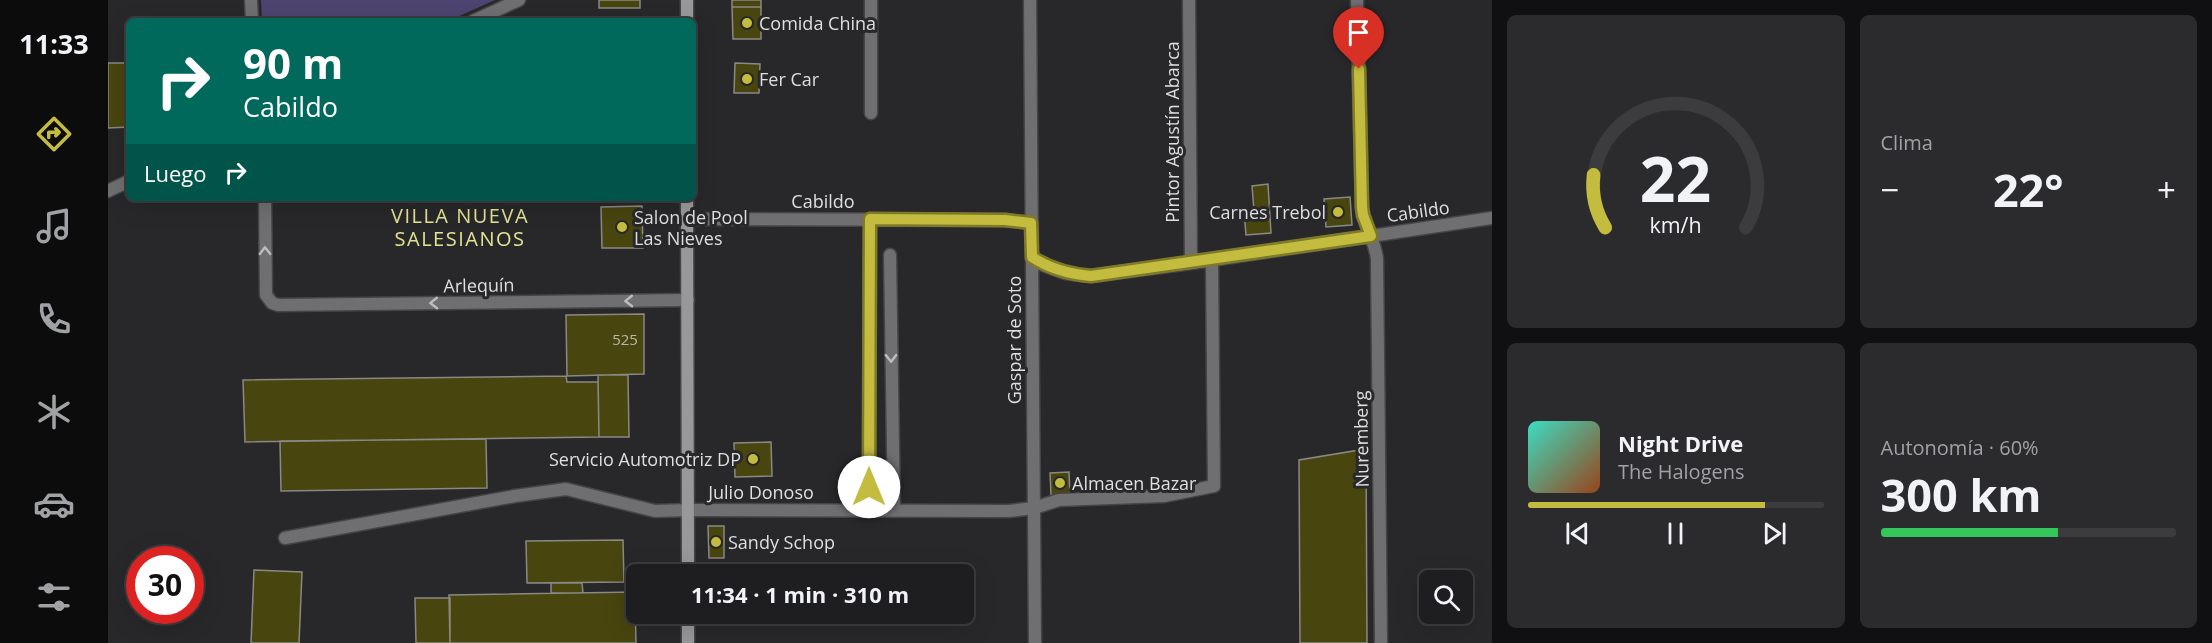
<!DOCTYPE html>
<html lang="es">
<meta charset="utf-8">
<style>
body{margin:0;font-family:"Open Sans",sans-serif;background:#2b2a2d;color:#f1f3f6;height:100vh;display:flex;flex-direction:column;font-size:22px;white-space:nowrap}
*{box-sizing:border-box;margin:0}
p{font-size:20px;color:#a1a2a5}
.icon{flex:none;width:33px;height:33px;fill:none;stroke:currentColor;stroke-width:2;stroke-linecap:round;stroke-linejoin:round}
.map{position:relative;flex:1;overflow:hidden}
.panel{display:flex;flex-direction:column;gap:15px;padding:15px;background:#101012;width:720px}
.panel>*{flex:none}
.banner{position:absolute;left:18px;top:18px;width:570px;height:183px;border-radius:9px;box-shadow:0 6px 24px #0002,0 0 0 2px #3c3b3e;background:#00695c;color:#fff;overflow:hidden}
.fabs{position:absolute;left:1311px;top:570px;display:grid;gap:12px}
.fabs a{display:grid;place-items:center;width:54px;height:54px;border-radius:9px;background:#1e1d20;box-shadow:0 6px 24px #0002,0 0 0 2px #3c3b3e;font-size:30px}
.speed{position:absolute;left:18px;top:546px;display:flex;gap:12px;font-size:30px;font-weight:700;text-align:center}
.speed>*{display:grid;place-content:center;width:78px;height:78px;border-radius:50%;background:#1e1d20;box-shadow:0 6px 24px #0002,0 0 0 2px #3c3b3e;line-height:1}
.speed .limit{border:9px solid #d22;background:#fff;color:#111}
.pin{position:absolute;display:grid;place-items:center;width:51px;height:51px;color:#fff;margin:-62px -26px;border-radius:50% 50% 50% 0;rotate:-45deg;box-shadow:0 0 6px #0007}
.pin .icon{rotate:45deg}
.me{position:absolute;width:66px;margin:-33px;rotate:0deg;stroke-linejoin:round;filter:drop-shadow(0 0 4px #0008)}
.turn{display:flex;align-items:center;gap:21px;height:126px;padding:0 18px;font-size:27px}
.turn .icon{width:78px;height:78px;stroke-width:2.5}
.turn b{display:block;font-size:42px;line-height:51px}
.then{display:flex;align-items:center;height:57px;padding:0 18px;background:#0003;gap:12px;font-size:22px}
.big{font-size:45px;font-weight:700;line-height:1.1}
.panel .card{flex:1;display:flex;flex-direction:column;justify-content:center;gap:9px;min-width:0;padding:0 21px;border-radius:9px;background:#2b2a2d}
.panel .dial{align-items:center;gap:0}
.dial svg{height:156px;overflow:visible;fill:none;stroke:#3c3b3e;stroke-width:7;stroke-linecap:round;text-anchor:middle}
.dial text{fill:#f1f3f6;stroke:none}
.song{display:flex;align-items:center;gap:18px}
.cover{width:72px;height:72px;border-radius:9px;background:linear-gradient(135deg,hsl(170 70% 55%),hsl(20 70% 35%))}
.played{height:6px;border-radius:3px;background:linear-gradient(90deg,#c4bc3e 80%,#3c3b3e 80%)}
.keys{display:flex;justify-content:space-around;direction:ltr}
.heat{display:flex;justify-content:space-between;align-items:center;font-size:33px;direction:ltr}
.charge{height:9px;border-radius:4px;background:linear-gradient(90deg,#34c759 60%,#3c3b3e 0)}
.panel .tiles{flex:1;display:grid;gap:15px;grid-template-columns:repeat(2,1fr)}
.trip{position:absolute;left:518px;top:564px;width:348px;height:60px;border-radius:9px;background:#1e1d20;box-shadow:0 6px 24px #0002,0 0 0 2px #3c3b3e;font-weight:700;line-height:60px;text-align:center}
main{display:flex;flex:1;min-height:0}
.tab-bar{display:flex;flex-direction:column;width:108px;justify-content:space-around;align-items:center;background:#0c0c0d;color:#a1a2a5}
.tab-bar .icon{width:42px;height:42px}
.tab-bar .on{color:#c4bc3e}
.tab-bar b{font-size:27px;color:#f1f3f6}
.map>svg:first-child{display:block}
</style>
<main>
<nav class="tab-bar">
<b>11:33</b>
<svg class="icon on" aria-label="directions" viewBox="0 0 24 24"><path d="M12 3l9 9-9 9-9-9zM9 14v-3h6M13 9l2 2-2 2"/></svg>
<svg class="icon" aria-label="music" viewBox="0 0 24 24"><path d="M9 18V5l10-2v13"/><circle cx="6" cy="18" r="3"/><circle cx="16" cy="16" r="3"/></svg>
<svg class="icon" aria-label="phone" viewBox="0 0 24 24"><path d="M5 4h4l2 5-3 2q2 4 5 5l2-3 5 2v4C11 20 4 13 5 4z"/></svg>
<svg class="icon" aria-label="climate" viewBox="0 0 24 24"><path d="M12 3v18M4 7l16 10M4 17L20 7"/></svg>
<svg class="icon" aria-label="car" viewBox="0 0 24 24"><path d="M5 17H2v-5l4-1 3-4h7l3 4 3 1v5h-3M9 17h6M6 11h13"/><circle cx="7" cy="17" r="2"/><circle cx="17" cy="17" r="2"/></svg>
<svg class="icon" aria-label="filters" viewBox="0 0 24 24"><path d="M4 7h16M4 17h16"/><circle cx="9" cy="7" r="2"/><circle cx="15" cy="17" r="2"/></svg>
</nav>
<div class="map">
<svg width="1384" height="643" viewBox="0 0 1384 643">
<rect width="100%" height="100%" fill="#28272a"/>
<!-- green -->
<path fill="#4d4471" d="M153 0H387L340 21H154Z"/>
<!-- building -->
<path fill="#48450f" stroke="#898986" stroke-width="1.5" d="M491 0H532V8H491Z
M624 0H653V7H624Z
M624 7H653V39H625Z
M0 63H21V127L0 128Z
M627 63 652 64 651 93H626Z
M1160 184 1163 233 1138 235 1136 212 1146 211 1144 186Z
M1242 197 1244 225 1218 227 1216 199Z
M534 206 535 248H494L493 207Z
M536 314V374L459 376 458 315Z
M490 375H520L521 437H491Z
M458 376 459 382H490L491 437 137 442 135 380Z
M378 439 379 488 173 491 172 441Z
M663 442 664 476 627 477 626 443Z
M1258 449 1259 643H1192L1191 460Z
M961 472 962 494 943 495 942 473Z
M600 526H616V558H601Z
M515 540 516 582 419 583 418 541Z
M146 570 194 572 191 643H143Z
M443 583H474L475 593H443Z
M527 592 528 643H342L341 595Z
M307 598H342V643H308Z"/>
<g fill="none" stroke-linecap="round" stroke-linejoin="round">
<defs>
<path id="lane" d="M177 538 407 496 458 489 547 511 581 510"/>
<path id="street" d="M143 0 144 21
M763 0V113
M922 0 927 643
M1081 0 1083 263
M1249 0 1254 207C1256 225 1267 241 1269 259L1273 643
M365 21 411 0
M0 191 21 181
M157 198 158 295 164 303 170 305 580 300
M579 219 897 220 923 223
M782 255 786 511
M924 257 933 264 957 273 983 276 1083 263 1384 218
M581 510 901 511 926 508 951 500 1056 496 1106 486 1104 260
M761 511 762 219"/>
<path id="secondary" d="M579 0V21
M579 198 580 574
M580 643V614"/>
</defs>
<!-- lane casing -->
<use href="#lane" stroke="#454447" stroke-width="15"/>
<!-- street casing -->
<use href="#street" stroke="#454447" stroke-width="15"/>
<!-- secondary casing -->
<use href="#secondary" stroke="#454447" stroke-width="15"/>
<!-- lane -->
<use href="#lane" stroke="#6f6f71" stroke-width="12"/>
<!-- street -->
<use href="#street" stroke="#6f6f71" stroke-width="12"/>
<!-- secondary -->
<use href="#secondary" stroke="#98989a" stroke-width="12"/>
</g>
<!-- one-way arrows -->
<defs><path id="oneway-chevron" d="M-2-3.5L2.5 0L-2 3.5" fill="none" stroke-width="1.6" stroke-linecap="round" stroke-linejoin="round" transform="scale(1.5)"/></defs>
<g stroke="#bdbdbf">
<use href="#oneway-chevron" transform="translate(157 251) rotate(-91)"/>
<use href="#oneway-chevron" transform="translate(521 301) rotate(179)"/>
<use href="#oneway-chevron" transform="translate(326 303) rotate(179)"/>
<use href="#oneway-chevron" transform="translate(783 358) rotate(89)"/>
</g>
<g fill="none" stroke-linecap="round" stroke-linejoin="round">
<defs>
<path id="route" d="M761 487 762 219 897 220 923 223 924 257C942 269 961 274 983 276L1263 236 1255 215 1254 207 1251 69"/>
</defs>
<!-- route casing -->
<use href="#route" stroke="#7f7a28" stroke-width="15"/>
<!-- route -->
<use href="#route" stroke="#c4bc3e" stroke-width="10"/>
</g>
<!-- markers -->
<g fill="#c4bc3e" stroke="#28272a" stroke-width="2">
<circle cx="639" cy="23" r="6"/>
<circle cx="639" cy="79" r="6"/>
<circle cx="1230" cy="212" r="6"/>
<circle cx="514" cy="227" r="6"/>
<circle cx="645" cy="459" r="6"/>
<circle cx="952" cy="483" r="6"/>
<circle cx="608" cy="542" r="6"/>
</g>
<g text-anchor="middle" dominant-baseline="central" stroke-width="6" stroke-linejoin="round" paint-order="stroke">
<!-- number labels -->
<g font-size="15" fill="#b9b8ac">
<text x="517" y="339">525</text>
</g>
<!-- poi labels -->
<g font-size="18" fill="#dfdfe1" stroke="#28272a" text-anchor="start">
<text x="651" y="23">Comida China</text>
<text x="651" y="79">Fer Car</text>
<text x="1218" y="212" text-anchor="end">Carnes Trebol</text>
<text x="526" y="217">Salon de Pool<tspan x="526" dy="21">Las Nieves</tspan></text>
<text x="633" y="459" text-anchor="end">Servicio Automotriz DP</text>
<text x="964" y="483">Almacen Bazar</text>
<text x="620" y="542">Sandy Schop</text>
</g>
<!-- street labels -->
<g font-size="18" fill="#dfdfe1" stroke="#28272a">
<text transform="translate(1064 132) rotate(-90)">Pintor Agustín Abarca</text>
<text x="715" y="201">Cabildo</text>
<text transform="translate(1310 211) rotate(-8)">Cabildo</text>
<text transform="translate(371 285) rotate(-1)">Arlequín</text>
<text transform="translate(906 340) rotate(-90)">Gaspar de Soto</text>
<text transform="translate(1253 439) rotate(-91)">Nuremberg</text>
<text x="653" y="492">Julio Donoso</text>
</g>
<!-- neighbourhood labels -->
<g font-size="20" letter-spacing="1.5" fill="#e5e192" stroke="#28272a">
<text x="352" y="215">VILLA NUEVA<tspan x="352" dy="23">SALESIANOS</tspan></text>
</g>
</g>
</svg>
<div class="fabs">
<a><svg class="icon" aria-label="search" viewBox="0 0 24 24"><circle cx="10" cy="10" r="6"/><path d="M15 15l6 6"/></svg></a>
</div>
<div class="speed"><div class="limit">30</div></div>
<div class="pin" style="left:1251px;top:69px;background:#d93025"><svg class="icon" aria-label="arrive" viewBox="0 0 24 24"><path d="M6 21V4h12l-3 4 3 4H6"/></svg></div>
<svg class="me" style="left:761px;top:487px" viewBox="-20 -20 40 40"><circle r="19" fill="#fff"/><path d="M0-13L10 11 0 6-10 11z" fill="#c4bc3e"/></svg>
<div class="trip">11:34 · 1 min · 310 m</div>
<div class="banner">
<div class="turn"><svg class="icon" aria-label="right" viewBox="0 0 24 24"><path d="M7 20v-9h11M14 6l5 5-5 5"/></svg><div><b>90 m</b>Cabildo</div></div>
<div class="then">Luego<svg class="icon" aria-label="right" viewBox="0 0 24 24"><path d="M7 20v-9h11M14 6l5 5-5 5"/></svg></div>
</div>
</div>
<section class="panel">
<div class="tiles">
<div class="card dial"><svg viewBox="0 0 100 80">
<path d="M14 69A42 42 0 1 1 86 69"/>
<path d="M14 69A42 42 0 0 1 8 42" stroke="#c4bc3e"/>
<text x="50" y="56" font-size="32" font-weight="700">22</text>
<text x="50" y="72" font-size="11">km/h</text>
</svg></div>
<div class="card"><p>Clima</p>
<div class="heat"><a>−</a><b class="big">22°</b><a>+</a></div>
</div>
<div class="card">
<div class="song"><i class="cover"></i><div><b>Night Drive</b><p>The Halogens</p></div></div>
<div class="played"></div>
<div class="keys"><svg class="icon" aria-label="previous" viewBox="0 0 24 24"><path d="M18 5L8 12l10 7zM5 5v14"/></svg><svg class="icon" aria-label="pause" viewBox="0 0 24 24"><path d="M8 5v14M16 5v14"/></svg><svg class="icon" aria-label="next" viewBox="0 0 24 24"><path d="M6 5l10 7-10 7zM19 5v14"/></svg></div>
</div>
<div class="card"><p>Autonomía · 60%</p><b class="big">300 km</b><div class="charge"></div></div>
</div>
</section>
</main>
